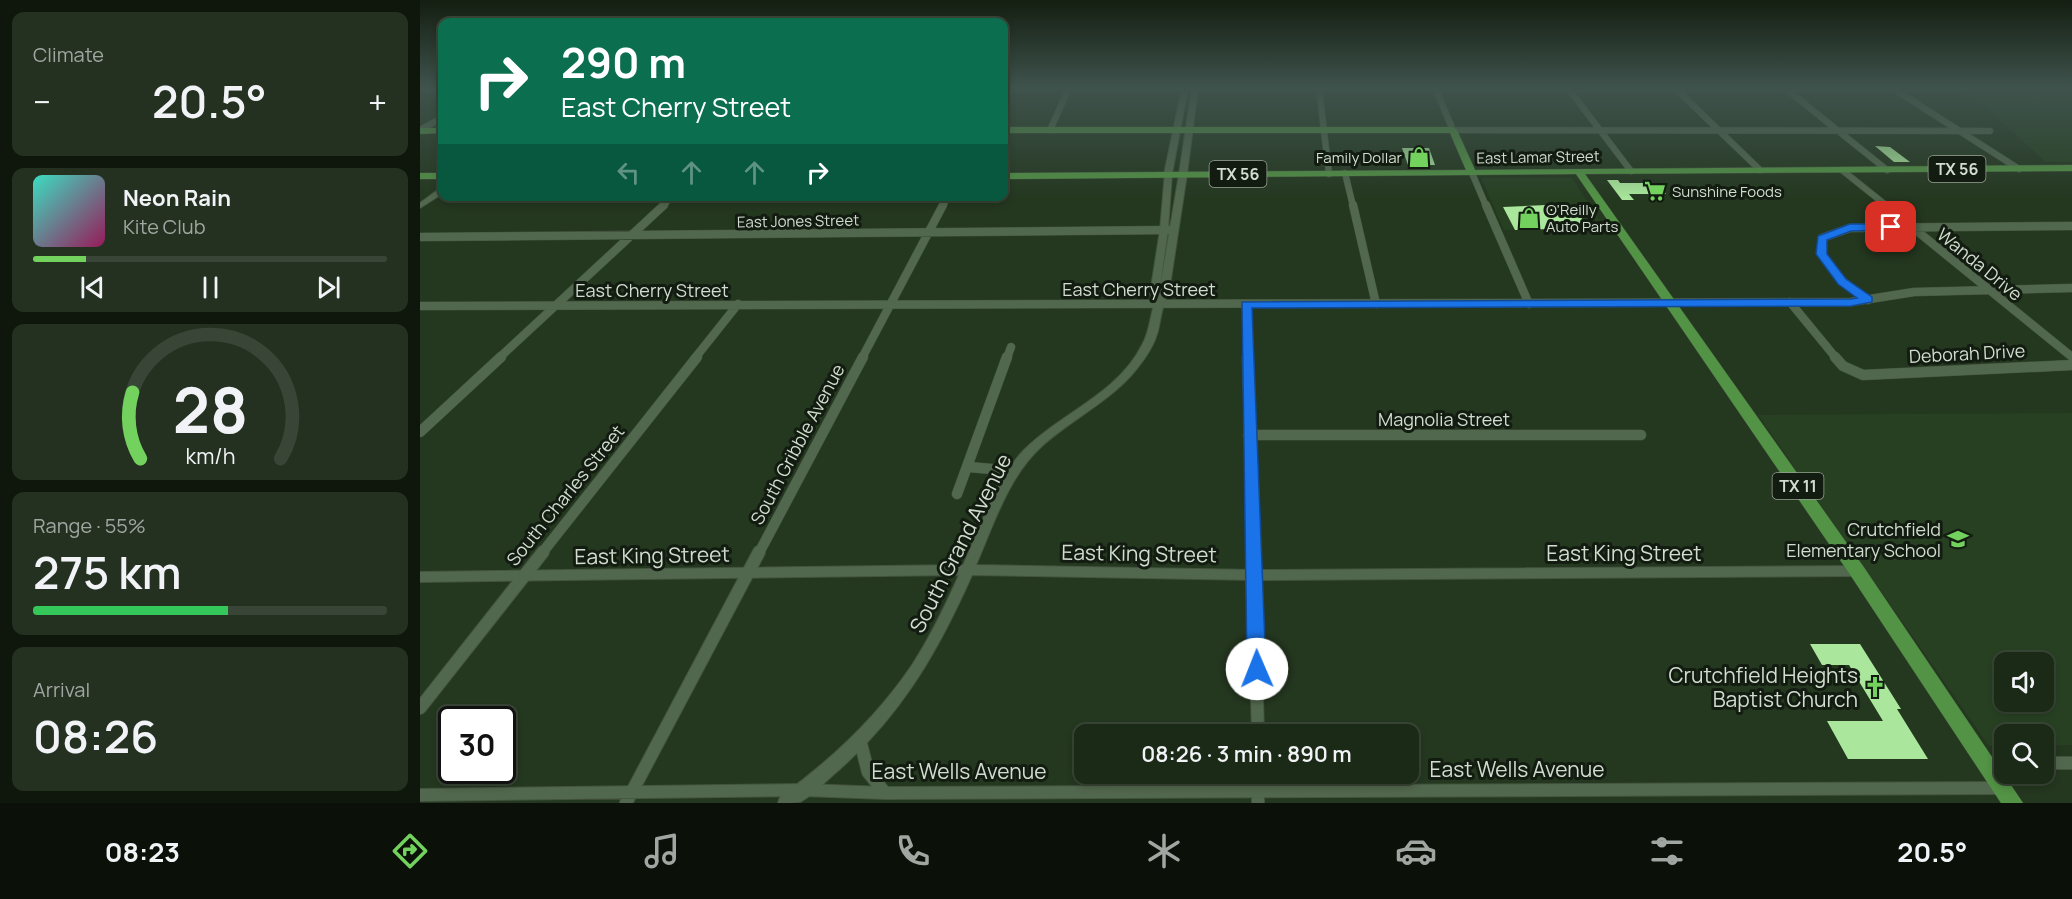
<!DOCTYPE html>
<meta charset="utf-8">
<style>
body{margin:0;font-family:Manrope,sans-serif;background:#243120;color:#f1f3f6;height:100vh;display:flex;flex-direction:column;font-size:22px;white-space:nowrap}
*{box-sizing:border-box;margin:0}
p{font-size:20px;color:#a0a6a1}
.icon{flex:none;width:33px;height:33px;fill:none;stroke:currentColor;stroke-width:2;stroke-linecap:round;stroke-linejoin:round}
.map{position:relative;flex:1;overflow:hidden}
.sheet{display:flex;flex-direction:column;gap:12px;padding:12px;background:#0f170d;width:420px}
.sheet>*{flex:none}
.banner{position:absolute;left:18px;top:18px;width:570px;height:183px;border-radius:12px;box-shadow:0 3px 9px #0003,0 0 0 2px #394536;background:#0b6e4f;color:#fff;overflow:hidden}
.controls{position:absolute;left:1574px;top:652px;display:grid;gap:12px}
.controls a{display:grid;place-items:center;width:60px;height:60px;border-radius:12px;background:#1b2917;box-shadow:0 3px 9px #0003,0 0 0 2px #394536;font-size:30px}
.speed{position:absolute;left:18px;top:706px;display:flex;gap:12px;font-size:30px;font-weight:700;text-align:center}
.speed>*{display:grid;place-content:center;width:78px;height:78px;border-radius:50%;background:#1b2917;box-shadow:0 3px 9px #0003,0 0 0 2px #394536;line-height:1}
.speed .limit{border:3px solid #111;border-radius:9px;background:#fff;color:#111}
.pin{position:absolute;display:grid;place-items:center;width:51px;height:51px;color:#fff;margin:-26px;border-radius:12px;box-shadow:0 3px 9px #0006}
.me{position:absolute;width:66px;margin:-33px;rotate:359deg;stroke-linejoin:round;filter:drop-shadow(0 0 4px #0008)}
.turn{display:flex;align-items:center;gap:21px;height:126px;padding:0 24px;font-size:27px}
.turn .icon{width:78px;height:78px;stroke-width:2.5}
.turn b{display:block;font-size:42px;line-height:51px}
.lanes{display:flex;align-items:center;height:57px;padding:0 24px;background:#0003;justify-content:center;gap:30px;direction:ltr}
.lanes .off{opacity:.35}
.big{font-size:45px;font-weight:600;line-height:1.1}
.sheet .widget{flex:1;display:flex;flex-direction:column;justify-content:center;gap:9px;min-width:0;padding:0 21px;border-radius:12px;background:#243120}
.sheet .dial{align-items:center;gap:0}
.dial svg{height:156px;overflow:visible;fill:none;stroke:#394536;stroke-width:7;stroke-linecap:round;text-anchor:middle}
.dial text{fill:#f1f3f6;stroke:none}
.song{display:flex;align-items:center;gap:18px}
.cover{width:72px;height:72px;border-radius:9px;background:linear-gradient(135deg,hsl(170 70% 55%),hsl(330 70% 35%))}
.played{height:6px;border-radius:3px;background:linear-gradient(90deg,#72d25d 15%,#394536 15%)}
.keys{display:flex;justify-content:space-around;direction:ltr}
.heat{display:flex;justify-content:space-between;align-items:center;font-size:33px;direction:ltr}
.charge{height:9px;border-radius:4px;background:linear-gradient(90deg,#34c759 55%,#394536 0)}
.trip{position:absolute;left:654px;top:724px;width:345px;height:60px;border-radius:12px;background:#1b2917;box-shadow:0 3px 9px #0003,0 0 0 2px #394536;font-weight:600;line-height:60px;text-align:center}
.dock{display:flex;height:96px;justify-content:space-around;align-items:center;background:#0b1009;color:#a0a6a1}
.dock .icon{width:42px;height:42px}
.dock .active{color:#72d25d}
.dock b{font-size:27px;color:#f1f3f6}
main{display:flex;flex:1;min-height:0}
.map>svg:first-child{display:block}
</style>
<main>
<section class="sheet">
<div class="widget"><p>Climate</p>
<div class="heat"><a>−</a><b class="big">20.5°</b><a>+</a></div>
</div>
<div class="widget">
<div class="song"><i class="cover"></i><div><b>Neon Rain</b><p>Kite Club</p></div></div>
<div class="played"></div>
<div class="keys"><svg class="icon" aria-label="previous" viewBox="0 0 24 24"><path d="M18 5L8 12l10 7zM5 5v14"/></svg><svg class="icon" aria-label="pause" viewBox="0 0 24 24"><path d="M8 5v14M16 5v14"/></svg><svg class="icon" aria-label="next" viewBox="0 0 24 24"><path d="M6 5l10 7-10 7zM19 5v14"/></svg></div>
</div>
<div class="widget dial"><svg viewBox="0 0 100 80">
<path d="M14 69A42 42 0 1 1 86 69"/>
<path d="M14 69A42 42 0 0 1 10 35" stroke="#72d25d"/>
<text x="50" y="56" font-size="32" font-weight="700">28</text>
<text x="50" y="72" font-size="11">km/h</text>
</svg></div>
<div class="widget"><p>Range · 55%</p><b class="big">275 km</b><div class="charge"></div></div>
<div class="widget"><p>Arrival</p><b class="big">08:26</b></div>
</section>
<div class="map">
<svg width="1652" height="803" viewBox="0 0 1652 803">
<rect width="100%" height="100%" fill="#24371f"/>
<!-- built -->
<path fill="#274022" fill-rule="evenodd" d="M1543 88H1652V162H1626Z
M1061 178H1152L1184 227 1084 230Z
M1652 413V745L1623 746V735H1584V746H1569L1338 415ZM1584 663H1623V702H1584Z"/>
<!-- building -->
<path fill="#aae79c" d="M1455 146 1470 147 1490 162H1474Z
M982 148H1009L1015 165H988Z
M1187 180H1198L1200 183H1237L1246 194H1209L1214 200H1202Z
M1126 205H1153L1168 228 1095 230 1083 207Z
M1390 644H1440L1481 709H1477L1508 759H1428L1407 721H1463L1429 665H1402Z"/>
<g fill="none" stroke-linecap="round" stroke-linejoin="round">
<defs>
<path id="minor-far3" d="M899 88 909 174
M1015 88 1033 130 1570 131
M1148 88 1211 171
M1255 88 1340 170
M0 89H22
M584 89H1543
M1366 89 1467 170
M1474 89 1599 169
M0 130 22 118
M630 130 649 88
M1422 170 1467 206
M925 173 933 206
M1052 173 1066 206
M242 206 253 196
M523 206 528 196"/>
<path id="minor-far2" d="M933 205 956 304
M1066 205 1109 304
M1465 205 1652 357
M0 237 751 230
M1448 300 1422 281 1402 254V238L1430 228 1652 226
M1370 302 1416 358
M826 304 827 358
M0 306 1431 302 1494 292 1652 288
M79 358 244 205
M275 358 318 304
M442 358 523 205
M587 358 591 347"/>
<path id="minor-far1" d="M827 357 833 553
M1415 357 1423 366 1443 375 1652 365
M0 432 81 357
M828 435H1221
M549 467 594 471
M537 494 587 357
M122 553 277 357
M339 553 443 357"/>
<path id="minor" d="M833 552 838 735
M0 708 123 552
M440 740 448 772 465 793
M1565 763H1584
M1623 763H1652
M838 774V803
M0 795 384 790 465 793 1582 788
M206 803 339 552"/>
<path id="tertiary" d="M745 172 752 174 748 230 739 294 759 174 763 172 767 174 749 292C742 304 741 318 738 331 734 346 725 359 715 371 689 402 652 419 622 446 588 477 574 524 556 565L835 570 1437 566 1442 567 1443 571 1442 575 1437 576 835 580 552 575C517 654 479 719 412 776 403 784 392 796 380 802 375 803 364 803 358 803L360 797C411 760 457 717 492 665 511 636 525 606 539 575L0 582V572L543 565C559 530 576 479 603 451 640 413 697 395 722 345 730 331 730 316 735 301L730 294 740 230Z
M19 189H22V194L0 208V203Z"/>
<path id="secondary" d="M762 88H768L752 174 748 176 744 174Z
M772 88H778L767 174 763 176 759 174Z"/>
<path id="primary" d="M584 127H1033L1037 130 1055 170 1652 165V171L1165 174 1443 566 1603 803H1581L1431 576 1156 174 584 179V173L1046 170 1030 133H584Z
M0 128H22V133L0 134Z
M0 173H22V179H0Z"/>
</defs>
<!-- minor-far3 casing -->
<use href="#minor-far3" stroke="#43533f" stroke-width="7"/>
<!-- minor-far2 casing -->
<use href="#minor-far2" stroke="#43533f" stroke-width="9"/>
<!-- minor-far1 casing -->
<use href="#minor-far1" stroke="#43533f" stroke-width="11"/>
<!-- minor casing -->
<use href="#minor" stroke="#43533f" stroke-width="14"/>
<!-- tertiary casing -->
<use href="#tertiary" stroke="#43533f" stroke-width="2"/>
<!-- secondary casing -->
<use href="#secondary" stroke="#43533f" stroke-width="2"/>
<!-- primary casing -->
<use href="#primary" stroke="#43533f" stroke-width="1"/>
<!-- minor-far3 -->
<use href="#minor-far3" stroke="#52684e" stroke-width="6"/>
<!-- minor-far2 -->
<use href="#minor-far2" stroke="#52684e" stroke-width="8"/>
<!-- minor-far1 -->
<use href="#minor-far1" stroke="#52684e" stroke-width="10"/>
<!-- minor -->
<use href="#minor" stroke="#52684e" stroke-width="12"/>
<!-- tertiary -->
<use href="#tertiary" fill="#52684e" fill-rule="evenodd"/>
<!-- secondary -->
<use href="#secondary" fill="#52684e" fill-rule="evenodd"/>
<!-- primary -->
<use href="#primary" fill="#539345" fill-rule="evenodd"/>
</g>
<!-- sky -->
<linearGradient id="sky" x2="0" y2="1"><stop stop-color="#141e11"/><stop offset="0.44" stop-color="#3f534d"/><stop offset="1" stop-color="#3f534d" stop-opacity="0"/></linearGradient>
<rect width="1652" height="200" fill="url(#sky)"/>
<!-- route -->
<path fill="#1a73e8" stroke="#114b97" stroke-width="1.5" d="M1430 224H1471L1476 227 1471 230 1431 231 1407 240V254L1426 279 1452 297V302L1431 306 832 308 846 669 843 675 837 677 830 675 827 669 822 302 1431 299 1437 298 1418 284 1396 254 1398 236Z"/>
<!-- icons -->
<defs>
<symbol id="shop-bare" viewBox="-9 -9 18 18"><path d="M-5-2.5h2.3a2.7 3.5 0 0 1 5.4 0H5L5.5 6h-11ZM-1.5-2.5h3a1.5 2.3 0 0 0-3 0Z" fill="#72d25d" stroke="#131c11" stroke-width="2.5" paint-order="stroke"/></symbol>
<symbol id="supermarket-bare" viewBox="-9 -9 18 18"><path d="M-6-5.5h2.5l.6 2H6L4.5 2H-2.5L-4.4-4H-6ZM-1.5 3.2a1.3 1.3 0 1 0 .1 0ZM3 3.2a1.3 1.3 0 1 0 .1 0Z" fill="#72d25d" stroke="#131c11" stroke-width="2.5" paint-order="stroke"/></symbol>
<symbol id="school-bare" viewBox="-9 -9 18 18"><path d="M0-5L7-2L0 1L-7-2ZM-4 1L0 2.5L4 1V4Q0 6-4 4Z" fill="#72d25d" stroke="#131c11" stroke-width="2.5" paint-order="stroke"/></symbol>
<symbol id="church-bare" viewBox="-9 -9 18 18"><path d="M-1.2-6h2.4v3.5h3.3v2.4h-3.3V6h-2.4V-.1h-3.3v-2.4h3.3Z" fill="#72d25d" stroke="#131c11" stroke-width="2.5" paint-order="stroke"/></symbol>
</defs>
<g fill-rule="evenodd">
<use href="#shop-bare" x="984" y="142" width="30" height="30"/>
<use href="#supermarket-bare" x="1220" y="176" width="30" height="30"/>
<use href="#shop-bare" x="1094" y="203" width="30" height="30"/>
<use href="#school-bare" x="1523" y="524" width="30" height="30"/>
<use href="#church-bare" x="1440" y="672" width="30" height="30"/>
</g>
<g text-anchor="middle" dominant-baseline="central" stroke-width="6" stroke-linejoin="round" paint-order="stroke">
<!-- far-poi labels -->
<g font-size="15" fill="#d1ddce" stroke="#131c11" text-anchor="start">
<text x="982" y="157" text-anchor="end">Family Dollar</text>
<text x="1252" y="191">Sunshine Foods</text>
<text x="1126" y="209">O'Reilly<tspan x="1126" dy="17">Auto Parts</tspan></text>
</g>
<!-- far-street labels -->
<g font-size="15" fill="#d1ddce" stroke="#131c11">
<text transform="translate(1118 157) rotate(-1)">East Lamar Street</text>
<text transform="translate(378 221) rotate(-1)">East Jones Street</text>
</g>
<!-- shield labels -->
<g fill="#131c11" stroke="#98a395" stroke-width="1.5">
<rect x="1508.5" y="156" width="57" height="26" rx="4.5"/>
<rect x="789.5" y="161" width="57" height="26" rx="4.5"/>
<rect x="1352.5" y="473" width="51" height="26" rx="4.5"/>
</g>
<g font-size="16" font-weight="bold" fill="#d1ddce">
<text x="1537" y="169">TX 56</text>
<text x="818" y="174">TX 56</text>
<text x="1378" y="486">TX 11</text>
</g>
<!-- street labels -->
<g font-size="18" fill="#d1ddce" stroke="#131c11">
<text transform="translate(1560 264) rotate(39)">Wanda Drive</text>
<text x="719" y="289">East Cherry Street</text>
<text x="232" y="290">East Cherry Street</text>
<text transform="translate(1547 353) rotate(-3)">Deborah Drive</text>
<text x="1024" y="419">Magnolia Street</text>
<text transform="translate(377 444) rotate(-62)">South Gribble Avenue</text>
<text transform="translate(145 495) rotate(-51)">South Charles Street</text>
</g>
<!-- poi labels -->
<g font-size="18" fill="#d1ddce" stroke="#131c11" text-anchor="end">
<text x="1521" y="529">Crutchfield<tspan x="1521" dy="21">Elementary School</tspan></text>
</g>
<!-- near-street labels -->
<g font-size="21" fill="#d1ddce" stroke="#131c11">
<text transform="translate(540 543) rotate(-63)">South Grand Avenue</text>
<text transform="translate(719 553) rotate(1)">East King Street</text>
<text x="1204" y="553">East King Street</text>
<text transform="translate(232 555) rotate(-1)">East King Street</text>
<text x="1097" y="769">East Wells Avenue</text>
<text x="539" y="771">East Wells Avenue</text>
</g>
<!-- near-poi labels -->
<g font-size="21" fill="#d1ddce" stroke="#131c11" text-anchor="end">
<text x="1438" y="675">Crutchfield Heights<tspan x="1438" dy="24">Baptist Church</tspan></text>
</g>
</g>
</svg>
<div class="controls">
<a><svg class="icon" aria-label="sound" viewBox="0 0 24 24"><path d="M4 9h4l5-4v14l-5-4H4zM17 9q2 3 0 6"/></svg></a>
<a><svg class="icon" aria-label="search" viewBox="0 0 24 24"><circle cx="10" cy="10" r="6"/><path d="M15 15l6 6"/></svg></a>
</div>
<div class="speed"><div class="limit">30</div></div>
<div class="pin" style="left:1471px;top:227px;background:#d93025"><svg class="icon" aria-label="arrive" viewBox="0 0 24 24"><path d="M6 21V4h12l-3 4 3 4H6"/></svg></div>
<svg class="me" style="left:837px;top:669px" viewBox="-20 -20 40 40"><circle r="19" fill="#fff"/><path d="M0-13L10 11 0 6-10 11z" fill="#1a73e8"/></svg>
<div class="trip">08:26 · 3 min · 890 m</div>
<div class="banner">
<div class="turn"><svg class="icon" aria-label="right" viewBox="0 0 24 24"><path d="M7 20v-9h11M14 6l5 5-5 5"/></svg><div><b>290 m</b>East Cherry Street</div></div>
<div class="lanes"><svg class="icon off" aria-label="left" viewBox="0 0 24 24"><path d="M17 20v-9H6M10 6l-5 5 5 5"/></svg><svg class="icon off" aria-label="ahead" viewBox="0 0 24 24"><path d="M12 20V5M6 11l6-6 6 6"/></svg><svg class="icon off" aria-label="ahead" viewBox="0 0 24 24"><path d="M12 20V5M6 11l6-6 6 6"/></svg><svg class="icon" aria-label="right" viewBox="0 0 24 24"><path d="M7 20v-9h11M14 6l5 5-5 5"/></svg></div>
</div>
</div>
</main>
<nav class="dock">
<b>08:23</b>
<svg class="icon active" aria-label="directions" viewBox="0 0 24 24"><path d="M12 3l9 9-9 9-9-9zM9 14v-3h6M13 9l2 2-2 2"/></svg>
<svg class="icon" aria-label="music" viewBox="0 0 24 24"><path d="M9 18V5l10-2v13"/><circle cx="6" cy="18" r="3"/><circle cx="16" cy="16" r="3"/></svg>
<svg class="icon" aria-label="phone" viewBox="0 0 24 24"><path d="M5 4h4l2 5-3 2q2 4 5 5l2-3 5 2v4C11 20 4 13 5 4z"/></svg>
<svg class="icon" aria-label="climate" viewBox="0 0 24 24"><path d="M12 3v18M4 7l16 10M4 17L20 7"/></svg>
<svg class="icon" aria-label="car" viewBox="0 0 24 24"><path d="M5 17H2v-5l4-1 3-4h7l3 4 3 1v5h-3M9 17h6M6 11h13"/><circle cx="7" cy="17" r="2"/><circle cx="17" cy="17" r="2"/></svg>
<svg class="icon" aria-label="filters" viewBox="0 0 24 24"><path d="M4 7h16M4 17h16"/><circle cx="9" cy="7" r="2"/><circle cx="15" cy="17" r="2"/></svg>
<b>20.5°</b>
</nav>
